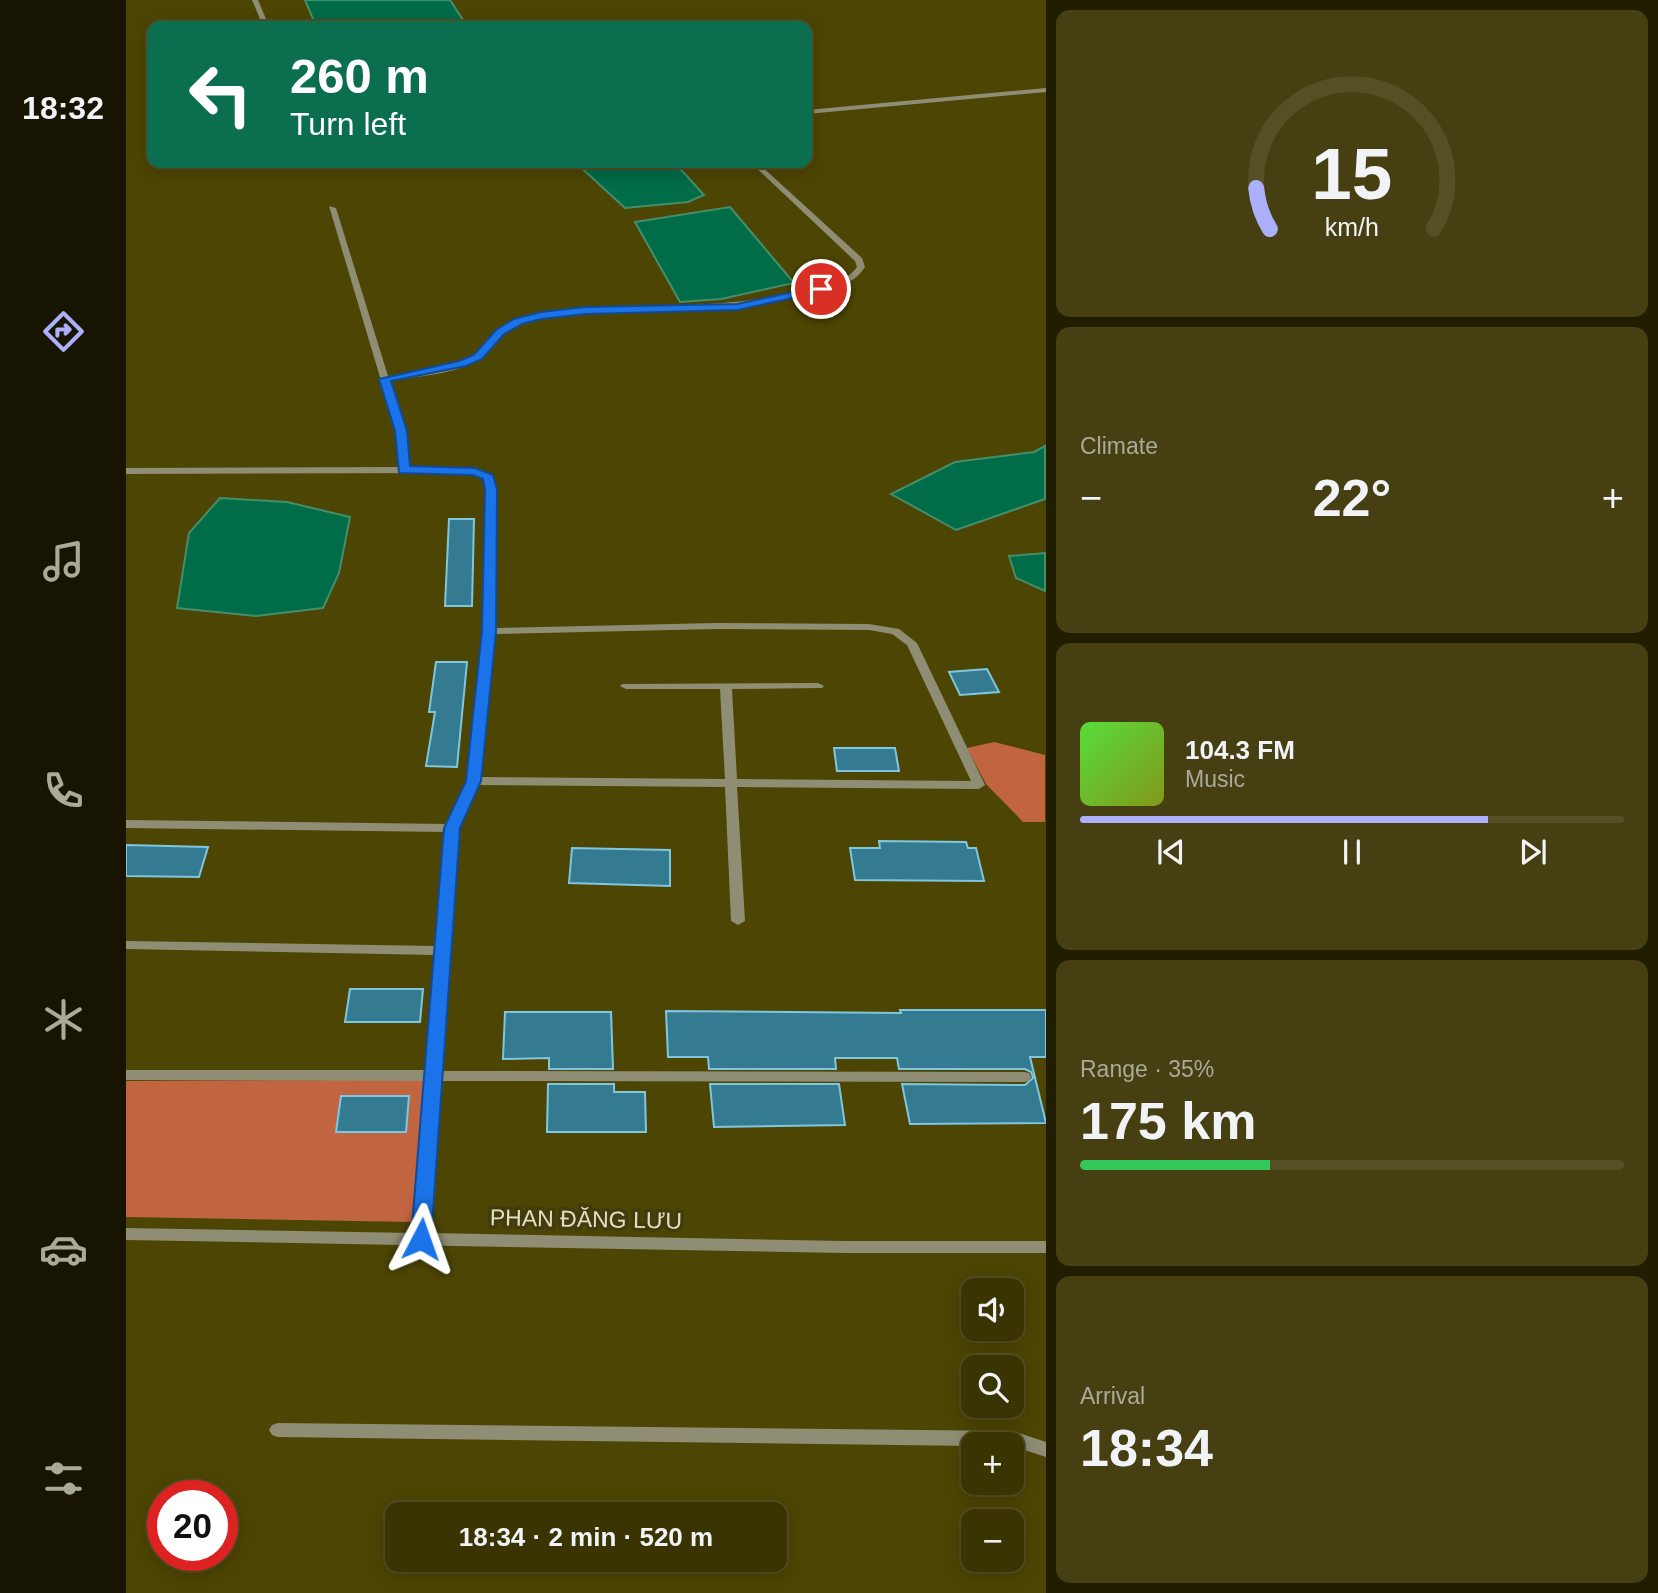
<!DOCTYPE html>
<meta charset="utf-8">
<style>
body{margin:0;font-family:Helvetica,sans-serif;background:#453f11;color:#f1f3f6;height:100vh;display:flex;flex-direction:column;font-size:26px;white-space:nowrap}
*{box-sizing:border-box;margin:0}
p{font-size:23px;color:#abaa99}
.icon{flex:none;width:38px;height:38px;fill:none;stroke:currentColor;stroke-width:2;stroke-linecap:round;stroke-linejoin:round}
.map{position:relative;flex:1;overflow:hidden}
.details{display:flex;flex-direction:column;gap:10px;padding:10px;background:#201d01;width:612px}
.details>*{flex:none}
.guide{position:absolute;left:21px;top:21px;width:665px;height:147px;border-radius:14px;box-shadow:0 4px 18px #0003,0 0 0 2px #544f24;background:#0b6e4f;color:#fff;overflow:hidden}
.tools{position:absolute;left:835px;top:1278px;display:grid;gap:14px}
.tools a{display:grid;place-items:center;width:63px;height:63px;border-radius:14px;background:#3a3402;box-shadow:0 4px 18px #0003,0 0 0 2px #544f24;font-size:35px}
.speed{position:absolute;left:21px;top:1480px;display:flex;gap:14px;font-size:35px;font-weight:700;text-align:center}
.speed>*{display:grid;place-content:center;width:91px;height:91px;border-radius:50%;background:#3a3402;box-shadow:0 4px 18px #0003,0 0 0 2px #544f24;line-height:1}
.speed .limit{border:10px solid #d22;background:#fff;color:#111}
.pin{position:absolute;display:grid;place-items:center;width:60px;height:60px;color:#fff;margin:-30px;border:4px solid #fff;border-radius:50%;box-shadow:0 2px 7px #0007}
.me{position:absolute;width:77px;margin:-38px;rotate:4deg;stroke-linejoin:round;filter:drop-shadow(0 0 5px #0008)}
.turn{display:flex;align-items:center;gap:24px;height:147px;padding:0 28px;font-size:32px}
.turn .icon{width:91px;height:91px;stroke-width:2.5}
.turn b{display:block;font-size:49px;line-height:60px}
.big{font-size:52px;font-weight:700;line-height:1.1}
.details .tile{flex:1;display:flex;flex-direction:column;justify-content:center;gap:10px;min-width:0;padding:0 24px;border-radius:14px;background:#453f11}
.details .dial{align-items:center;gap:0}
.dial svg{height:182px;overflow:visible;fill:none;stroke:#544f24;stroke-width:7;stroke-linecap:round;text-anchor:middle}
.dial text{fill:#f1f3f6;stroke:none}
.song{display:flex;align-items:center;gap:21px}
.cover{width:84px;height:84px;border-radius:10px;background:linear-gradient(135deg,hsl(110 70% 55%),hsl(70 70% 35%))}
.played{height:7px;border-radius:4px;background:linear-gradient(90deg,#acaffb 75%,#544f24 75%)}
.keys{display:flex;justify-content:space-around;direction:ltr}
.heat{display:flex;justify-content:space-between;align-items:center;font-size:38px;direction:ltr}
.charge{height:10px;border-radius:5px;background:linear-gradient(90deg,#34c759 35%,#544f24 0)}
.trip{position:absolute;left:259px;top:1502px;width:402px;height:70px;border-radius:14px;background:#3a3402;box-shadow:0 4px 18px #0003,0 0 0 2px #544f24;font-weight:700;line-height:70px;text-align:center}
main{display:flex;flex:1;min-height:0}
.menu{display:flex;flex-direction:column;width:126px;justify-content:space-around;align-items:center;background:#171501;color:#abaa99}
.menu .icon{width:49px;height:49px}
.menu .active{color:#acaffb}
.menu b{font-size:32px;color:#f1f3f6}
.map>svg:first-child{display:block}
</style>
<main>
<nav class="menu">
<b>18:32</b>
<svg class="icon active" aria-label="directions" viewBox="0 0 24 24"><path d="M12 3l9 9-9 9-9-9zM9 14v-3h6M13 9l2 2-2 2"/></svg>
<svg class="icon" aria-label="music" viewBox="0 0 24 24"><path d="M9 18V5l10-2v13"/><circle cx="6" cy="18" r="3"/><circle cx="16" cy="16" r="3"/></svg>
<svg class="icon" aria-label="phone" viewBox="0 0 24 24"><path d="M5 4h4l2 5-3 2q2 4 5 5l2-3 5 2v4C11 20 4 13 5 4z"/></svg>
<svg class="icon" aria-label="climate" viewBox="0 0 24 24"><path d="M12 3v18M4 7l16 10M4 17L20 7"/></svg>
<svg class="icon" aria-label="car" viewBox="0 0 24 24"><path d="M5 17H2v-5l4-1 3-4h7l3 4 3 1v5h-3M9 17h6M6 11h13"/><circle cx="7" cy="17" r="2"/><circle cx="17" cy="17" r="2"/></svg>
<svg class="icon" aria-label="filters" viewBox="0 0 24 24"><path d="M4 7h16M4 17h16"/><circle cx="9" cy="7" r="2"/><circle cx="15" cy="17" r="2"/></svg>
</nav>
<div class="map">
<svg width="920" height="1593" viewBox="0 0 920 1593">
<rect width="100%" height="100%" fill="#4d4503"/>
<!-- forest -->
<path fill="#c16440" d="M868 742 919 755V822H897L860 784 841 748Z
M298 1080 286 1222 0 1217V1081Z"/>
<!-- water -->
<path fill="#006c48" stroke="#448e6c" stroke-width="2" d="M179 0H324L341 26H190Z
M450 163H549L578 195 562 202 499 208Z
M604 207 668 283 595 299 554 302 509 222Z
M919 446V499L830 530 765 494 829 462 908 452Z
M94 498 161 502 224 517 213 573 197 608 130 616 51 608 63 533Z
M919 553V591L890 578 883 556Z"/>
<!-- building -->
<path fill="#347b91" stroke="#7fc6de" stroke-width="2" d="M323 519H348L346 606H319Z
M310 662H341L331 767 300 766 309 712H303Z
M861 669 873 692 834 695 823 672Z
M708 748H769L773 771H711Z
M753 841 840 842 842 848H850L858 881 729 880 724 848H754Z
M0 845 82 847 73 877 0 876Z
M446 848 544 850V886L443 883Z
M224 989H297L294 1022H219Z
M774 1010H920V1057H904L920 1123 784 1124 776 1084 899 1085 907 1078 905 1072 899 1069H773L771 1058H709L710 1069H583L582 1057H542L540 1011 775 1013Z
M379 1012H485L487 1069H423V1058L377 1059Z
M422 1084H488V1092H519L520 1132H421Z
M584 1084H713L719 1125 588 1127Z
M215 1096H283L280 1132H210Z"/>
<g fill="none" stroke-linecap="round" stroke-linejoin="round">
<!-- minor -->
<path fill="#908d75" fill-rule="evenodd" d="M126 0H132L143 26H137Z
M920 88V92L681 114V110Z
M625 163H632L736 258 739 267C726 287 705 289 683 294 607 313 532 309 454 313 427 314 395 318 374 337 364 346 360 356 347 363 322 375 291 376 264 381L280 431 283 467 349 469 368 477 370 490 368 628 590 623 743 624 773 629 791 643 859 785 853 789 611 787 619 921 612 925 605 921 599 787 352 785 332 828 314 1071 898 1072 903 1073 905 1077 903 1081 898 1082 313 1081 303 1233 718 1241H920V1253H718L0 1240V1228L288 1233 299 1081 0 1080V1070H299L308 955 0 949V941L309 946 319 832 0 828V820L322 824 342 781 358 631 360 490 358 479 348 475 320 473 0 474V468L273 467 270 431 203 206 210 208 262 376C288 371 316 371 340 359 353 353 357 343 367 334 390 313 427 309 457 308 534 305 609 308 684 289 701 285 720 282 731 267L729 261ZM590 629 743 630 766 634 781 645 845 781 611 779 606 689 696 688 698 686 692 683 496 684 494 686 500 689H594L599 779 354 777 368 634Z
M152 1423 887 1431 920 1442V1457L886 1446V1444H847V1446L152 1437 146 1435 143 1430 146 1425Z"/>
</g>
<!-- route -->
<path fill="#1a73e8" stroke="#114b97" stroke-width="2" d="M695 286 699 287V291L611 310 459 314 415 319 396 324 378 334 356 359 340 366 265 381 281 431 284 466 349 468 367 475 371 490 370 631 355 781 334 828 305 1239 302 1245H288L285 1239 318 828 340 781 356 631 359 490 357 479 347 475 273 473 269 431 253 379 333 361 348 355 370 330 388 319 415 312 459 307 611 304Z"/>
<g text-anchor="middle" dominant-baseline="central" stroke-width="7" stroke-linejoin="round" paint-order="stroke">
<!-- near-street labels -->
<g font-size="23" fill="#e2dfc1" stroke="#413b0d">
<text transform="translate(460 1219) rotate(1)">PHAN ĐĂNG LƯU</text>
</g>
</g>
</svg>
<div class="tools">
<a><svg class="icon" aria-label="sound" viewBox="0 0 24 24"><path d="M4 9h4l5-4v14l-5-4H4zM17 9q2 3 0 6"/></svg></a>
<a><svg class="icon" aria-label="search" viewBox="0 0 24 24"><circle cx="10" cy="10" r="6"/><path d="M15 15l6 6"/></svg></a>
<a>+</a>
<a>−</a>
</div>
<div class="speed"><div class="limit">20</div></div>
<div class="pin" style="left:695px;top:289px;background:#d93025"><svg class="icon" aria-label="arrive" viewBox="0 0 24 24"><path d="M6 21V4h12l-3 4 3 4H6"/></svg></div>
<svg class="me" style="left:295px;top:1239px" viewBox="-20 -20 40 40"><path d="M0-17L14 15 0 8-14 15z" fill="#1a73e8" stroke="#fff" stroke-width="4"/></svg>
<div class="trip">18:34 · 2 min · 520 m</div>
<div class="guide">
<div class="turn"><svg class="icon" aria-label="left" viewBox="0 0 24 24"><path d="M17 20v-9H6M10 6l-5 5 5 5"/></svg><div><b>260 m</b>Turn left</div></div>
</div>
</div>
<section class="details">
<div class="tile dial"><svg viewBox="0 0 100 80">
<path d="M14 69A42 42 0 1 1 86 69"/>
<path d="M14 69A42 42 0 0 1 8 51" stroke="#acaffb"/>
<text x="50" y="56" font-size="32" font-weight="700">15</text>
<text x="50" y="72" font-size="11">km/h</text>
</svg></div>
<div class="tile"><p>Climate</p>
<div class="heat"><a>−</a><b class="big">22°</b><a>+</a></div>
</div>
<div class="tile">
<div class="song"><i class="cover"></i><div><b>104.3 FM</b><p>Music</p></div></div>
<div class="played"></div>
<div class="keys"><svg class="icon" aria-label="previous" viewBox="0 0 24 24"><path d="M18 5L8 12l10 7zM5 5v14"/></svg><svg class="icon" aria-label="pause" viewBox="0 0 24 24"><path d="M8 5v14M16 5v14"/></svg><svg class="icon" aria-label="next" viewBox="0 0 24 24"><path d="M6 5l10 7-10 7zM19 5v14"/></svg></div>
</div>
<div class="tile"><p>Range · 35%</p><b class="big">175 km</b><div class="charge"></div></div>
<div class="tile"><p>Arrival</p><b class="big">18:34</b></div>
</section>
</main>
